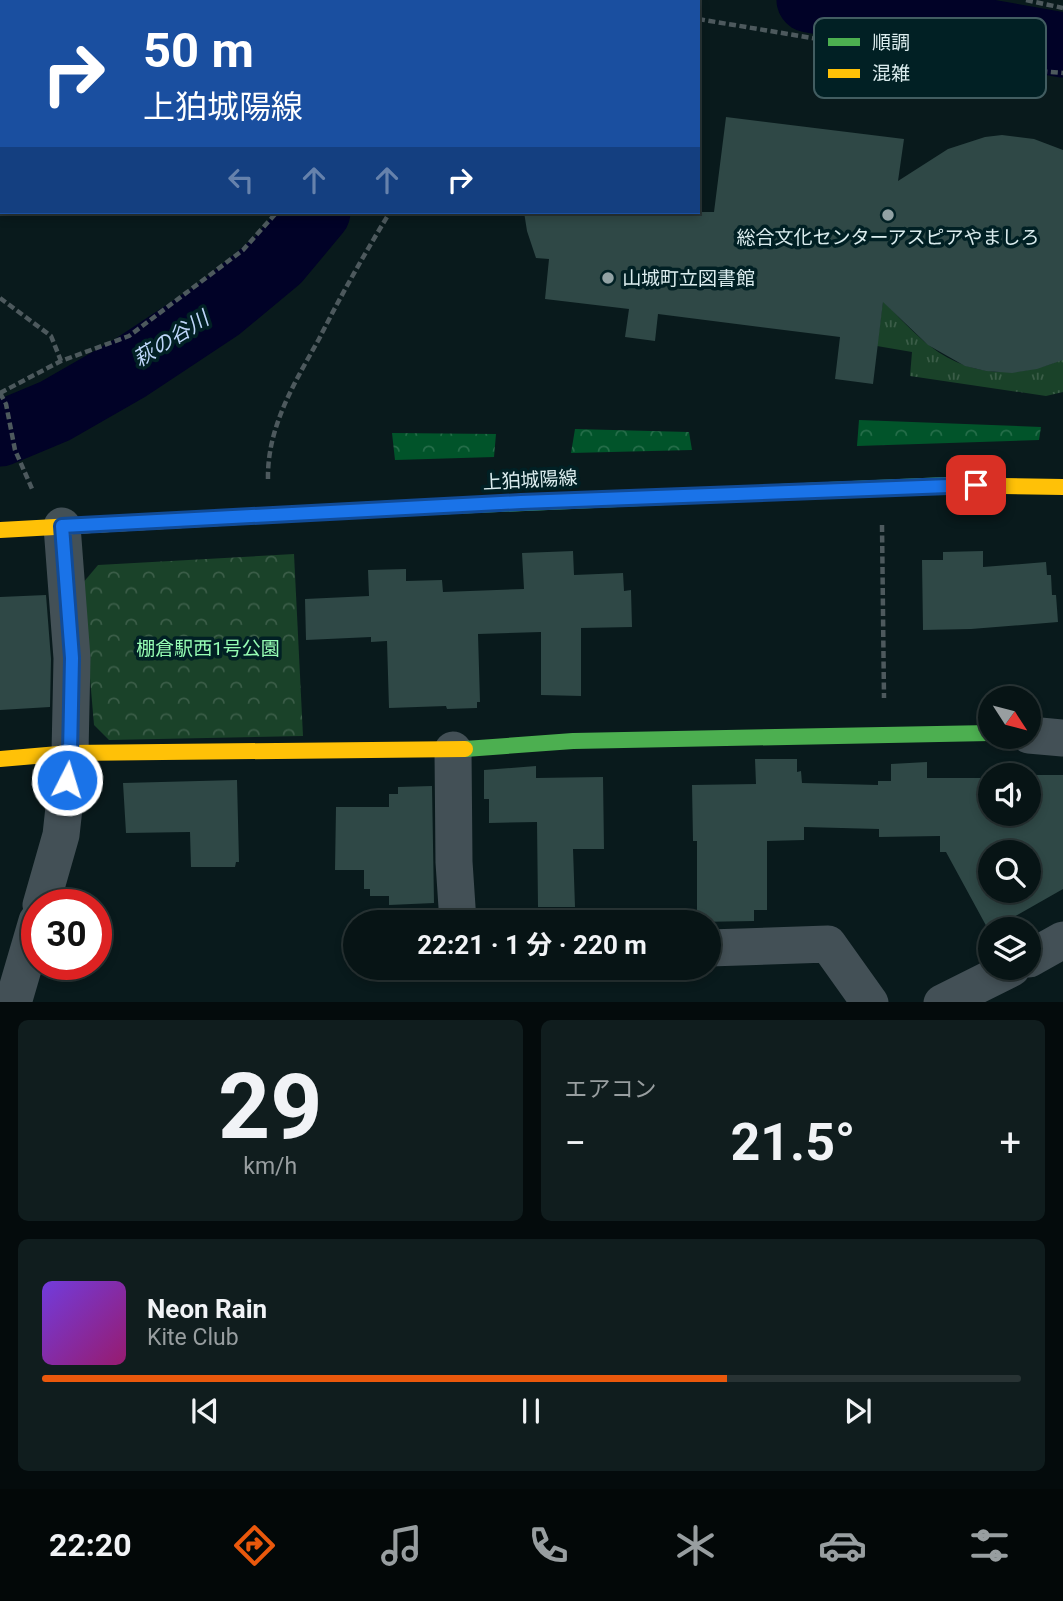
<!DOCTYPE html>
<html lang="ja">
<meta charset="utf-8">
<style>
body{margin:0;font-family:Roboto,"Noto Sans JP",sans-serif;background:#101d1e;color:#f1f3f6;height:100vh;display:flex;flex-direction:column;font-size:26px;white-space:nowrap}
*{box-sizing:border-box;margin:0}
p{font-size:23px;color:#989ea0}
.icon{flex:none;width:38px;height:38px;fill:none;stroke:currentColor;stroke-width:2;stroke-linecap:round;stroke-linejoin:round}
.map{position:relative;height:1002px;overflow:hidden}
.drawer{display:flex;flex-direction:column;gap:18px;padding:18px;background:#040b0c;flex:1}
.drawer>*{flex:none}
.banner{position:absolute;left:0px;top:0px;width:700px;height:214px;box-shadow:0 4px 10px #0003,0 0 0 2px #283334;background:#1a4fa0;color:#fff;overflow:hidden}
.needle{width:46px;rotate:126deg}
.tools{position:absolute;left:978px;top:686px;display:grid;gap:14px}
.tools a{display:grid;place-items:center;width:63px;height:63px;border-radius:50%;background:#071415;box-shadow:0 4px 10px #0003,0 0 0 2px #283334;font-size:35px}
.speed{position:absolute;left:21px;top:889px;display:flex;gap:14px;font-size:35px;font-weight:700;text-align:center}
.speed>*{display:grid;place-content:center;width:91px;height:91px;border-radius:50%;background:#071415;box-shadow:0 4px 10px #0003,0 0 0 2px #283334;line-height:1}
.speed .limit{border:10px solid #d22;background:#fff;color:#111}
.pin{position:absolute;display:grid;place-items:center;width:60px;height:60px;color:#fff;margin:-30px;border-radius:14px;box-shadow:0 4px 10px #0006}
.me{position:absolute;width:77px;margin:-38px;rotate:5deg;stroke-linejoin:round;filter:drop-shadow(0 0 5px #0008)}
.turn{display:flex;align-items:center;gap:24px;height:147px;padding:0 28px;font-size:32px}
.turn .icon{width:91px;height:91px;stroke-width:2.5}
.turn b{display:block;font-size:49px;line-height:60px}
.lanes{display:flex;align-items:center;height:66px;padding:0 28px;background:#0003;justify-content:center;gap:35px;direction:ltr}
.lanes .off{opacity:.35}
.big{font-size:52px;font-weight:700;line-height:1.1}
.drawer .tile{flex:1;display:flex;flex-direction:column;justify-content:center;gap:10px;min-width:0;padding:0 24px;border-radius:10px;background:#101d1e}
.drawer .dial{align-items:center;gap:0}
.dial b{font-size:91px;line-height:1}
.song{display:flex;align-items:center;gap:21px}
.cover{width:84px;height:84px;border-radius:10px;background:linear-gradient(135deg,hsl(260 70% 55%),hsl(320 70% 35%))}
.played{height:7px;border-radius:4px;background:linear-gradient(90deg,#ea580c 70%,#283334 70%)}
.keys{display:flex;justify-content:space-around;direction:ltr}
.heat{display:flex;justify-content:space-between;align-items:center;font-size:38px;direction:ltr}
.drawer .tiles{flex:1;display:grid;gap:18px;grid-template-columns:1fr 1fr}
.tile:last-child{grid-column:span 2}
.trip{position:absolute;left:343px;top:910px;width:378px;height:70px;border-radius:35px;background:#071415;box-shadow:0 4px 10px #0003,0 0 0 2px #283334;font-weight:700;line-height:70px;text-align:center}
.menu{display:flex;height:112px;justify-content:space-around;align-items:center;background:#030808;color:#989ea0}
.menu .icon{width:49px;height:49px}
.menu .selected{color:#ea580c}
.menu b{font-size:32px;color:#f1f3f6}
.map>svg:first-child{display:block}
</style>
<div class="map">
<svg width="1063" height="1003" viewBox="0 0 1063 1003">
<defs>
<pattern id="grass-tufts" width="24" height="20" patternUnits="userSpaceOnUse" patternTransform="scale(1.75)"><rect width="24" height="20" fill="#1a4229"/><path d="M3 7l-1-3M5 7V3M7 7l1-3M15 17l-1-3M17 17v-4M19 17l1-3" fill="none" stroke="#3b5d48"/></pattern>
<pattern id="forest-crowns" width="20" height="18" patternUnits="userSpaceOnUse" patternTransform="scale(1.75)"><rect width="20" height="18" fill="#01542a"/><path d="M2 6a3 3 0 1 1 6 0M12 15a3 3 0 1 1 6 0" fill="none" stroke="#256d49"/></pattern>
<pattern id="park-crowns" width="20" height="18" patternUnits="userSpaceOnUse" patternTransform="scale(1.75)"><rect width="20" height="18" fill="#1a4229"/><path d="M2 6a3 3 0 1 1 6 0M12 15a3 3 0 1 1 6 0" fill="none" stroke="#3b5d48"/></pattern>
</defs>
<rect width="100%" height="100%" fill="#091a1c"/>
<!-- grass -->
<path fill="url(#grass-tufts)" d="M883 301C898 316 913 333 930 346 969 377 1019 379 1063 359V392L1046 396 910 376 912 352 877 346Z"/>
<!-- forest -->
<path fill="url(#forest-crowns)" d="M859 420 1041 427 1039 440 857 446Z
M575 429 689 432 692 450 571 453Z
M392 433 496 434 494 457 395 460Z"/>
<!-- park -->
<path fill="url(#park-crowns)" d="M294 554 303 736 109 740 94 725 82 584 98 565Z"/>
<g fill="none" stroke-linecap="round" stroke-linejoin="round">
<!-- river -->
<path stroke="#010227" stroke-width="65" d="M809 0 1063 45
M533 2 536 0
M0 434 55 411 130 368 219 309 278 260 318 212"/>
</g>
<!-- building -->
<path fill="#2f4846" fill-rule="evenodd" d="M726 117 904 139 898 181 948 149 985 137 1002 135 1034 139 1063 150V360L1037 369 1012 373 986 371 965 366 928 345 883 302 873 384 835 379 840 337 658 314 655 341 625 337 629 309 545 299 549 259 536 258 527 231 524 212H714Z
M573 551 574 575 623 573 624 591 631 590 632 627 581 628V696L541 695V632L478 634 480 702H477V708L447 709 446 706 389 708 387 641 371 642V637L306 640 305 599 369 596 368 570 406 569V581L442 580 443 592 524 589 522 553Z
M983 551V567L1046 562 1047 575H1051L1052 595H1056L1058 622 971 629 923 630 922 560H943V552Z
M46 595 51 659 50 707 0 710V597Z
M755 759H797V772L801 771 802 783 878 785V781H891V764L927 762V778H990V814H1029V775H1009H1063V889L989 931 946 852H940V836L879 837V829L804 827V840L767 841V910H754V921L697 922V841H693L692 785 756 784ZM990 852H1029V891H990Z
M536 766V778L603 777 604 849H573L575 907H538L537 822 489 823V799H484V770Z
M237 780 239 862H236L235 867H191L190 832 126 833 123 783Z
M432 786 434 903 389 905V896H370V889H364V870H335L336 807H389V794H398V787Z"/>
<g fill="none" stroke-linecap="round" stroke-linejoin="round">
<!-- path -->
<path stroke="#4d595d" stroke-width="4.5" stroke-dasharray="7 3.5" stroke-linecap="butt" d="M424 0 425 2
M1026 0 1063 8
M467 2 471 0
M698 19 986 67 1063 73
M0 298 51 336 61 361
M0 393 61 361 129 336 243 250 277 212
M0 393 6 404 15 450 33 491
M268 479C267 427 295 382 319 339 341 295 365 253 390 212
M882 525 884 698"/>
<!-- street -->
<path stroke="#435056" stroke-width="37" d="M1029 735 1063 738
M453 750 454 862 458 922
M41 905 61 835 70 753 72 658 62 526
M709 948 828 944 870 1003
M1029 959 1063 940
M13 1003 37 921
M942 1003 1012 968"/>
<!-- fast -->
<path stroke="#4caf50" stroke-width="16" d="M383 509 947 485
M465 749 573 741 990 733"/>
<!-- slow -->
<path stroke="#ffc107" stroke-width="16" d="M947 485 1063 487
M0 530 383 509
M0 759 70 753 465 749"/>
</g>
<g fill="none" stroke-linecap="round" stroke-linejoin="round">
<defs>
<path id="route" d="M67 780 70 753 72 658 62 526 521 502 976 485"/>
</defs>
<!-- route casing -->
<use href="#route" stroke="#114b97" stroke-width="18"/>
<!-- route -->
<use href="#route" stroke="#1a73e8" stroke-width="12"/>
</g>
<!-- markers -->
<g fill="#92a2a4" stroke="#012024" stroke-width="2.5">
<circle cx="888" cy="215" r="7"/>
<circle cx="608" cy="278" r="7"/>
</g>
<g text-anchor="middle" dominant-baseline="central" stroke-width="7" stroke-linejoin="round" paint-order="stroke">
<!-- poi labels -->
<g font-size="19" fill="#dbecee" stroke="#012024">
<text x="888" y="237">総合文化センターアスピアやましろ</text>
<text x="622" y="278" text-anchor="start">山城町立図書館</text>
</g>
<!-- street labels -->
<g font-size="19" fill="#dbecee" stroke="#012024">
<text transform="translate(530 480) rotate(-3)">上狛城陽線</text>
</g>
<!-- park labels -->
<g font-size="19" fill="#96feb4" stroke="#012024">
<text x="208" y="648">棚倉駅西1号公園</text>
</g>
<!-- water labels -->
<g font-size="21" font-style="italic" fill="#bed6fa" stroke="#012024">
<text transform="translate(171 339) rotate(-32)">萩の谷川</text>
</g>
</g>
<!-- legend -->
<rect x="814" y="18" width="232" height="80" rx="10" fill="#012024" stroke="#425d61" stroke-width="2"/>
<rect x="828" y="38" width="32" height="8" fill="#4caf50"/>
<rect x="828" y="69" width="32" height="9" fill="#ffc107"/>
<g font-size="19" fill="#dbecee">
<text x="872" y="49">順調</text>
<text x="872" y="80">混雑</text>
</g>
</svg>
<div class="tools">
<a><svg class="needle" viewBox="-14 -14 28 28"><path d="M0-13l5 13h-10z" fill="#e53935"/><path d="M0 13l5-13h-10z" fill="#989ea0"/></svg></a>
<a><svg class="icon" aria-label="sound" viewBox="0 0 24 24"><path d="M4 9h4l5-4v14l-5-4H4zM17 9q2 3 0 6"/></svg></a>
<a><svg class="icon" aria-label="search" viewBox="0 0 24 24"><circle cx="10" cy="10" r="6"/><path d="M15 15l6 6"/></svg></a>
<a><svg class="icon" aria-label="layers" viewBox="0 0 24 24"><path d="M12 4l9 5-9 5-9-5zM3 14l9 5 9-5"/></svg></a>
</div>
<div class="speed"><div class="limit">30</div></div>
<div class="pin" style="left:976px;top:485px;background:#d93025"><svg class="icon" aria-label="arrive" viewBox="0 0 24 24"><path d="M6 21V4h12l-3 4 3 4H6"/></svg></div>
<svg class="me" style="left:67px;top:780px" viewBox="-20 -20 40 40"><circle r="17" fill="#1a73e8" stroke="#fff" stroke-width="3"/><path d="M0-11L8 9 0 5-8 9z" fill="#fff"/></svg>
<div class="trip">22:21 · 1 分 · 220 m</div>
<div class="banner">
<div class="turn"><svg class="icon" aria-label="right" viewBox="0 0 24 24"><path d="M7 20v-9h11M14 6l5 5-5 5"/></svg><div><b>50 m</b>上狛城陽線</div></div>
<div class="lanes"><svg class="icon off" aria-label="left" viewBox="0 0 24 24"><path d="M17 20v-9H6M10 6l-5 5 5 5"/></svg><svg class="icon off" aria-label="ahead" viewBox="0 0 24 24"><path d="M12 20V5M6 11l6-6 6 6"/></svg><svg class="icon off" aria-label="ahead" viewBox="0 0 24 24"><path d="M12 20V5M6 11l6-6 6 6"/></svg><svg class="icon" aria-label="right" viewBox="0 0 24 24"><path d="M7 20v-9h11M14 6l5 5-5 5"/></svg></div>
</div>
</div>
<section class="drawer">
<div class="tiles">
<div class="tile dial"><b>29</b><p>km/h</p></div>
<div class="tile"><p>エアコン</p>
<div class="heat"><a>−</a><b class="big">21.5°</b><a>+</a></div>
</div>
<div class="tile">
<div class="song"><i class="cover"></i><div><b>Neon Rain</b><p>Kite Club</p></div></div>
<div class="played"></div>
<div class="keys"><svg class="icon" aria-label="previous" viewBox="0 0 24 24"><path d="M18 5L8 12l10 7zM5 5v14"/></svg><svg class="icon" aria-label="pause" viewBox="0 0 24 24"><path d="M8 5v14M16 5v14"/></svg><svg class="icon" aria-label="next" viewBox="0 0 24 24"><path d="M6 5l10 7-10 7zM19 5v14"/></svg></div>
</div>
</div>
</section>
<nav class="menu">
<b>22:20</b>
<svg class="icon selected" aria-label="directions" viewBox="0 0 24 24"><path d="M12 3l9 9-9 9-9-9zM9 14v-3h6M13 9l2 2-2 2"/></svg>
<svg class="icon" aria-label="music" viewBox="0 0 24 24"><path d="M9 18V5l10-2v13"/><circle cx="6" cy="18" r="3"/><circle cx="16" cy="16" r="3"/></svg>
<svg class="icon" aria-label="phone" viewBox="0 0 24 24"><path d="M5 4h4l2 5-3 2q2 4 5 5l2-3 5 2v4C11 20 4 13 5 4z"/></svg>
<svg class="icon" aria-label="climate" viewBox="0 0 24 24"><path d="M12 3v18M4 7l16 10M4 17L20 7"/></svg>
<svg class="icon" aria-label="car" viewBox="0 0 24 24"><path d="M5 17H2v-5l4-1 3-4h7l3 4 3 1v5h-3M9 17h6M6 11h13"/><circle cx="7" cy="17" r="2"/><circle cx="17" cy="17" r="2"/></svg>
<svg class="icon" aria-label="filters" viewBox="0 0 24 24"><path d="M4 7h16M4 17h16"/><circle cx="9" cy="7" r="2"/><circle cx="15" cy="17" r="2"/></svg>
</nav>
